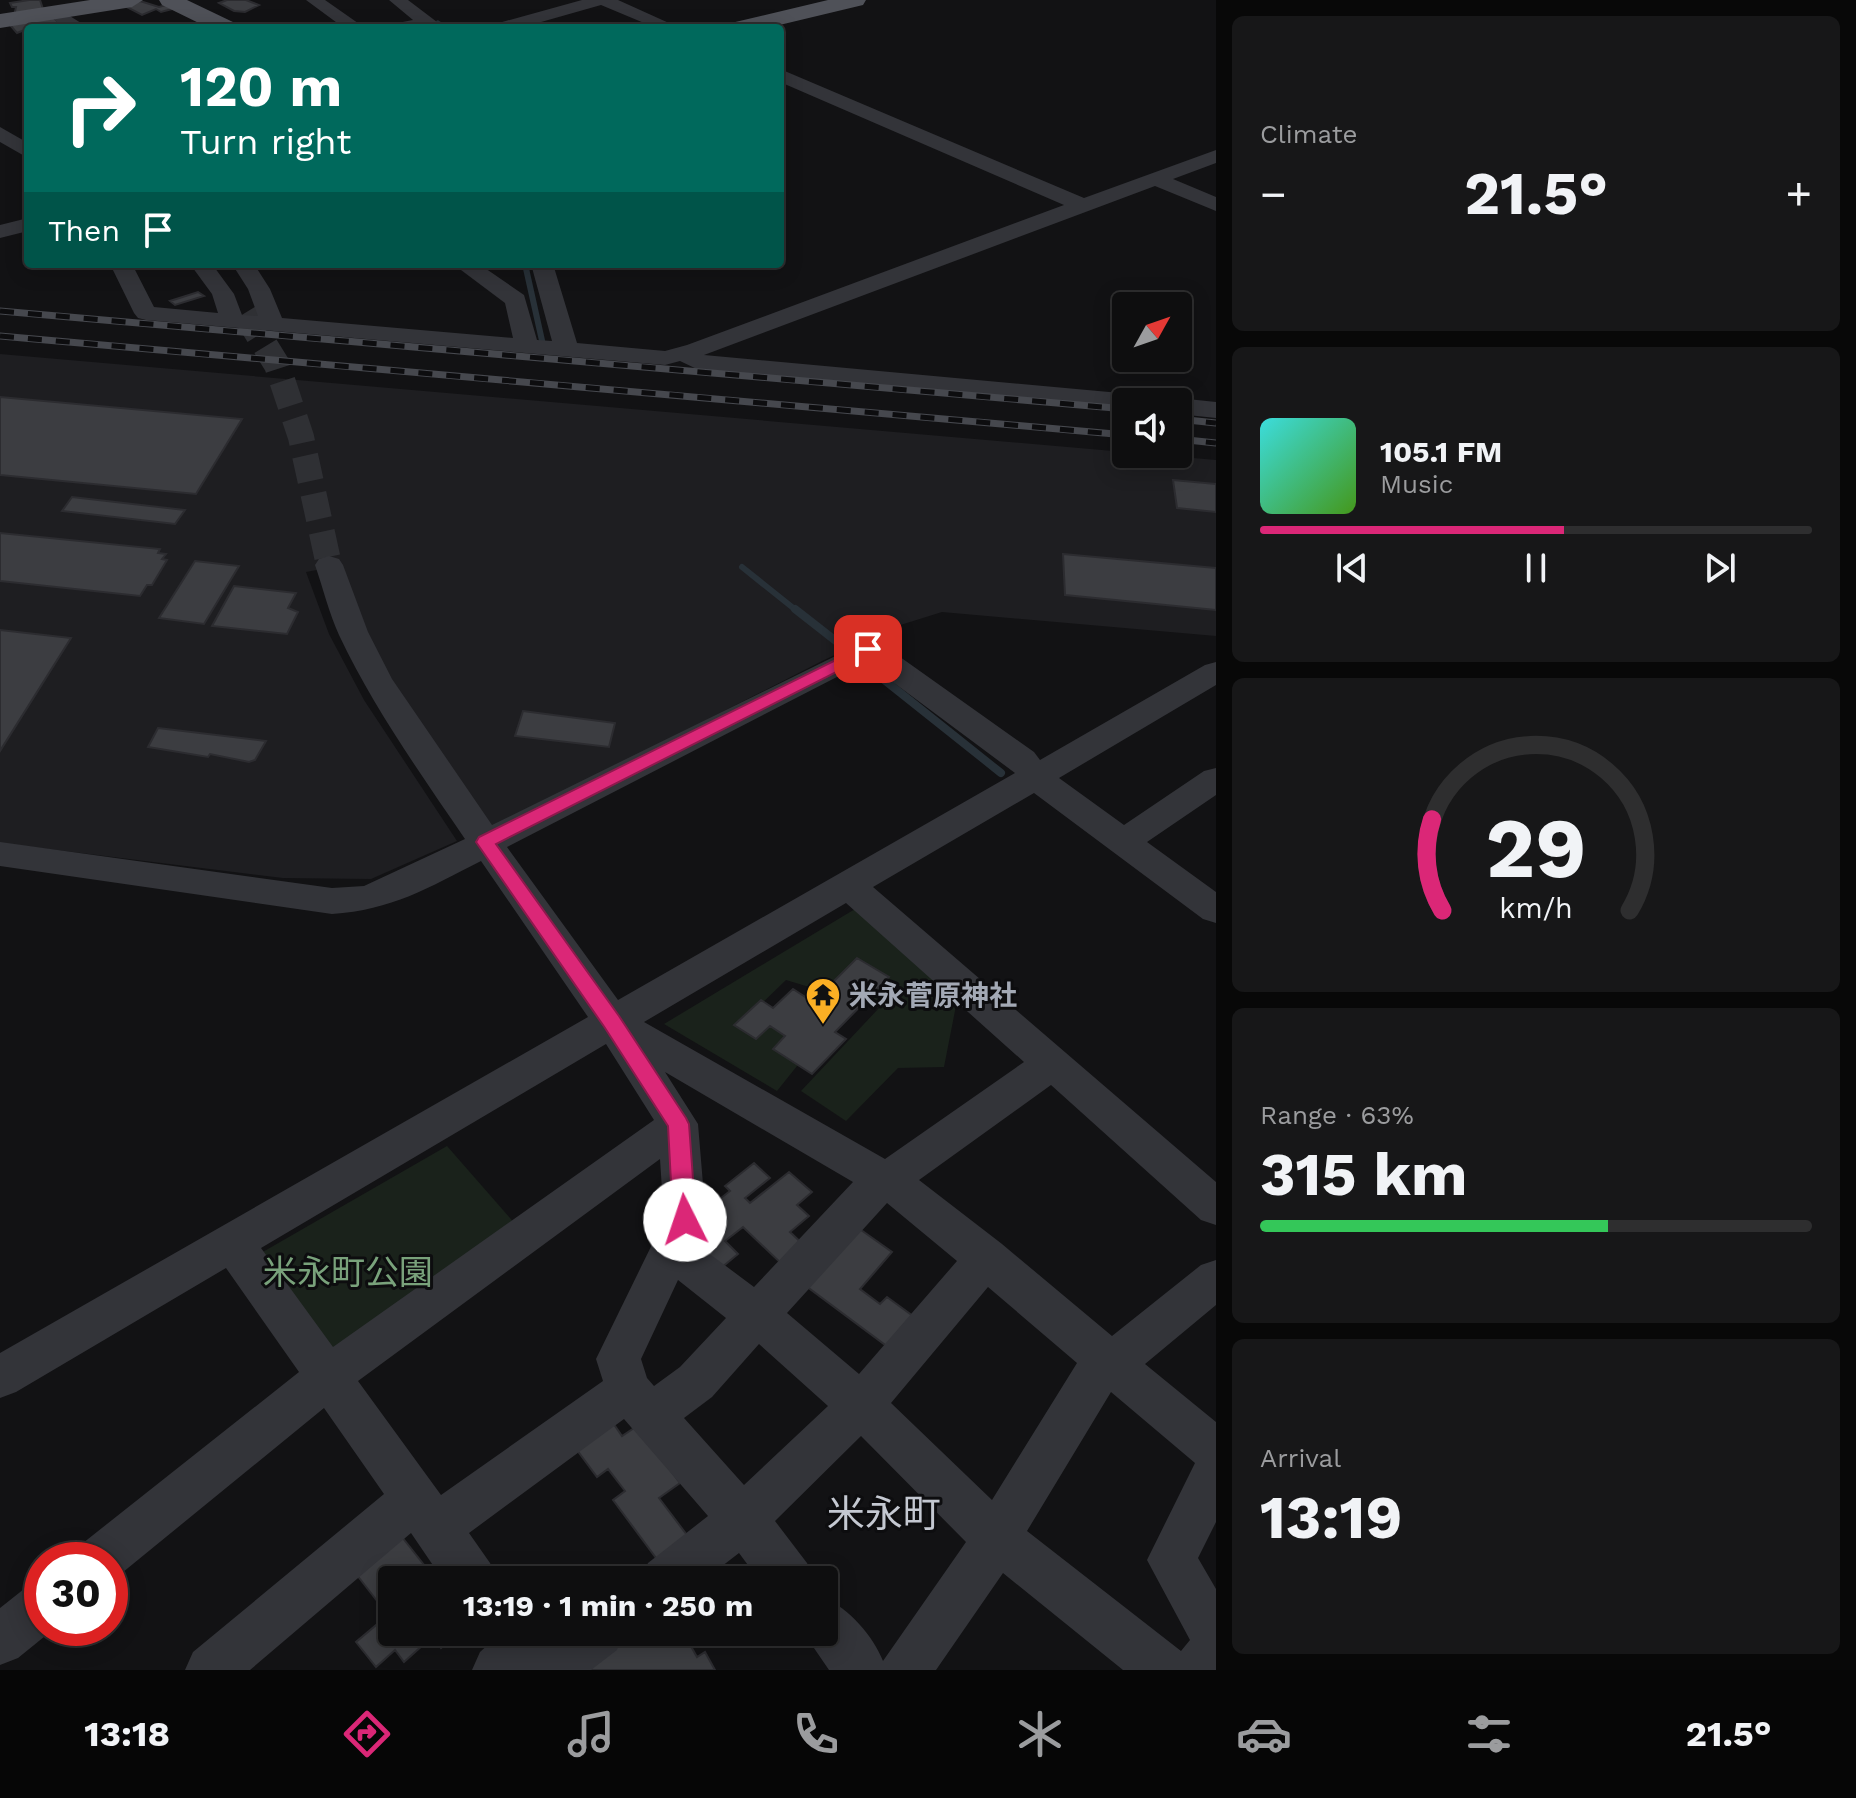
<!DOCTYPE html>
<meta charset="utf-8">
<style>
body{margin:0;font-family:"Work Sans","Noto Sans JP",sans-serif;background:#171718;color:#f1f3f6;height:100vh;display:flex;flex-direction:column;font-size:30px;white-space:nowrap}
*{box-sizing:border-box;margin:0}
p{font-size:26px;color:#9b9c9e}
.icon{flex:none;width:44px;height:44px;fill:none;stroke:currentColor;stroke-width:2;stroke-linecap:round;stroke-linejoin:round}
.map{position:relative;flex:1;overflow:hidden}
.side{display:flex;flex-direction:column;gap:16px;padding:16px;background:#080808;width:640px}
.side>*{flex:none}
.top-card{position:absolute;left:24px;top:24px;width:760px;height:244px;border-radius:8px;box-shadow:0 4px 20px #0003,0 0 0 2px #2e2e2f;background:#00695c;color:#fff;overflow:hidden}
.needle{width:52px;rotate:50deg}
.buttons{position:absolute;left:1112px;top:292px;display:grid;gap:16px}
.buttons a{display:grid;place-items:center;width:80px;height:80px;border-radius:8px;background:#0e0e0f;box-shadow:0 4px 20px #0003,0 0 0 2px #2e2e2f;font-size:40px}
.speed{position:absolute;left:24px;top:1542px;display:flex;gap:16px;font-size:40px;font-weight:700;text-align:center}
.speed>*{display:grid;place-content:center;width:104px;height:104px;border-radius:50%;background:#0e0e0f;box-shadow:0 4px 20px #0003,0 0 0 2px #2e2e2f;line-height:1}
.speed .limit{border:12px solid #d22;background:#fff;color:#111}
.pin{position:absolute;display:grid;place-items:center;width:68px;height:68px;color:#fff;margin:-34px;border-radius:16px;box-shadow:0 4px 12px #0006}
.me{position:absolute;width:88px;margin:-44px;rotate:356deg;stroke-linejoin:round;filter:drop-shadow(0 0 6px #0008)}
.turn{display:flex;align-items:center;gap:28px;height:168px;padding:0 24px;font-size:36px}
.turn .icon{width:104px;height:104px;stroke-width:2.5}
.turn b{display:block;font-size:56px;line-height:68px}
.then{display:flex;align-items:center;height:76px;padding:0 24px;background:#0003;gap:16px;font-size:30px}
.big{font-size:60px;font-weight:700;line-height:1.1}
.side .tile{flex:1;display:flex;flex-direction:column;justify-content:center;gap:12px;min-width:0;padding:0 28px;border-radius:12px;background:#171718}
.side .dial{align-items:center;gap:0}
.dial svg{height:208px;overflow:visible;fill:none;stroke:#2e2e2f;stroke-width:7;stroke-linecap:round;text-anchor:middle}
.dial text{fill:#f1f3f6;stroke:none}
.song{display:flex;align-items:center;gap:24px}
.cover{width:96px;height:96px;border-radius:12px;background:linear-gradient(135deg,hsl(180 70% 55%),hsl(100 70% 35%))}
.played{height:8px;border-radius:4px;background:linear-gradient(90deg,#db2777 55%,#2e2e2f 55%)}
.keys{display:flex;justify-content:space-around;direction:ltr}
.heat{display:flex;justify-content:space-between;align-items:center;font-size:44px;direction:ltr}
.charge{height:12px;border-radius:6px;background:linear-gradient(90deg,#34c759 63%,#2e2e2f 0)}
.trip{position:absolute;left:378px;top:1566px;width:460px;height:80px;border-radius:8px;background:#0e0e0f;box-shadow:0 4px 20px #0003,0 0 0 2px #2e2e2f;font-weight:700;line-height:80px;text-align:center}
.dock{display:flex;height:128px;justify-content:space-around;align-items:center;background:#060606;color:#9b9c9e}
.dock .icon{width:56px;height:56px}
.dock .selected{color:#db2777}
.dock b{font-size:36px;color:#f1f3f6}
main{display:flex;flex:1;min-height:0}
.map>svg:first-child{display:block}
</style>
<main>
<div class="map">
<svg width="1216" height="1670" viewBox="0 0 1216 1670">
<rect width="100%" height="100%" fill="#121214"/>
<!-- built -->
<path fill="#1e1e21" d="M0 354 1216 460V636L942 612 894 627 822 661 491 830 379 665 338 566 306 572 329 634 364 700 457 841 371 879 283 878 0 843Z"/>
<!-- green -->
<path fill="#1a221b" d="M875 897 961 980 944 1067 898 1068 846 1121 801 1091 879 1008 786 980 756 1009 809 1051 777 1091 664 1024Z
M447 1146 517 1226 333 1356 261 1253Z"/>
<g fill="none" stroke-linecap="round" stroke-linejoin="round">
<!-- stream-far2 -->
<path stroke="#283138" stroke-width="5" d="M438 23 446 28"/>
<!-- stream-far1 -->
<path stroke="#283138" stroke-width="6" d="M525 264 543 345
M742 567 797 611"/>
<!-- stream -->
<path stroke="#283138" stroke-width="8" d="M795 609 841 645
M868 667 1001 773"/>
</g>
<!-- building -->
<path fill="#3c3d41" stroke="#2c2c30" stroke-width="2" d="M29 0H40L44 12 14 16 16 7H12L10 3Z
M227 0H246L259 5 245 12 234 11 219 3Z
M140 1 159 7 166 5 172 9 161 12 156 9 142 15 121 4Z
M53 17 63 27H32L17 33 10 25Z
M198 292 204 296 175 305 170 301Z
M0 397 242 419 196 494 0 475Z
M1173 480 1216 484V512L1177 508Z
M72 497 185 510 175 524 62 511Z
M0 533 160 549 158 553 166 554 162 559 167 560 152 585H147L140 596 0 581Z
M1063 554 1216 568V610L1065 595Z
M195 561 239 566 204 624 159 618Z
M234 586 296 593 288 608 298 612 287 634 212 626Z
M0 630 71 638 0 751Z
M523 711 615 723 609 747 515 736Z
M158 728 266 741 255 760 249 762 210 754 208 757 148 747Z
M857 958 889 977 835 1032 846 1039 812 1074 773 1049 785 1036 770 1026 756 1039 734 1025 761 1000 773 1008 793 989 813 1002Z
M754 1163 770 1178 745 1198 750 1203 789 1172 812 1192 797 1205 809 1216 790 1232 808 1249 786 1268 743 1227 725 1241 738 1254 715 1273 687 1247 711 1228 699 1215 730 1191 725 1186Z
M854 1225 892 1252 860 1289 880 1304 887 1297 917 1319 892 1350 802 1283Z
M611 1420 622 1436 637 1426 680 1483 659 1498 693 1543 662 1566 613 1500 625 1491 608 1469 597 1477 574 1446Z
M398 1532 436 1580H392V1632H459L441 1648 432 1637 404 1662 395 1650 376 1667 356 1642 388 1615 353 1570Z
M618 1632 625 1638 636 1632H683L697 1657 705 1652 715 1670H573Z"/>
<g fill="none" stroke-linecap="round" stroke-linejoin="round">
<!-- minor-tunnel -->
<path stroke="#2f3034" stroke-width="26" stroke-dasharray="26 13" stroke-linecap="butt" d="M245 313 277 365 301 437 329 565"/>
<!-- minor -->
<path fill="#333439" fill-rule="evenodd" d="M306 0H325L365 28H344Z
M389 0H408L437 22 424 28H389L392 24 413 20Z
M582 0H618L680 28H656L601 5 520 28H492L495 24Z
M57 8 89 28H63L48 13Z
M780 69 1084 198 1216 150V163L1173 179 1216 197V211L1155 186 704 355 1131 394 1140 397 1144 402H1126V409L701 371 680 361 665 365 146 320 138 318 134 313 110 264H132L154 307 218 313 212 294 190 264H212L234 294 242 315 258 316 248 289 232 264H254L270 289 282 318 513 338 505 303 453 264H479L524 295 537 340 552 341 531 264H553L577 343 665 351 687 345 1064 205 780 82Z
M0 127 28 143V158L0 142Z
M28 218V231L0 238V225Z
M1178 398 1216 402V418L1178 414V402H1168Z
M329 556 339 559 343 565 368 632 392 679 492 825 868 640 879 642 1034 752 1040 760 1205 665 1216 662V685L1059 778 1124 825 1204 771 1216 768V795L1147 842 1216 892V923L1203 919 1034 793 873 887 1216 1182V1225L1201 1220 1051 1085 919 1180 1002 1244 1112 1336 1201 1265 1216 1260V1305L1145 1364 1216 1422V1522L1198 1558 1216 1589V1670H1123L1003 1573 936 1670H829L803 1632H824V1598C849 1608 873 1636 883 1661L966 1542 861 1436 775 1521 807 1563 815 1580H759L739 1553 704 1580H640L648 1563 708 1516 624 1419 469 1533 490 1563 498 1580H443L411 1533 250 1670H185L193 1652 384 1494 324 1408 117 1577 110 1580V1560H76L83 1543 299 1372 226 1268 16 1392 0 1398V1353L588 1017 481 861C428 888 392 910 332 914L0 866V842L332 888 364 886 465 839C420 773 373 707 339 635 329 613 323 588 315 565L319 559ZM866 662 1015 773 618 1000 507 847ZM846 903 1024 1062 885 1159 644 1022ZM606 1044 654 1120 333 1347 261 1248ZM665 1072 853 1182 754 1287 695 1243 706 1220 698 1124ZM660 1159 664 1220 596 1359 603 1381 441 1495 358 1381ZM887 1203 957 1261 859 1374 787 1313ZM678 1280 726 1318 680 1367 654 1386 647 1378 641 1359ZM988 1287 1077 1363 992 1500 891 1403ZM759 1344 828 1406 744 1485 684 1418 712 1397ZM1111 1392 1195 1463 1147 1560 1190 1640 1181 1651 1027 1531Z
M42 1582V1628H55L18 1658 0 1665V1608L24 1589Z
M487 1632H543L549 1639 558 1632H624L617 1650 591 1670H472L480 1652 491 1642Z"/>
<!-- major -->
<path fill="#4f5158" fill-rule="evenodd" d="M90 0H143L132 7 0 28V14Z
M159 0H187L235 23 238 28H209L162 5Z
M828 0H866L863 5 767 28H728L731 23Z"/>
<defs>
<path id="rail" d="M0 311 1126 409
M0 336 1126 435
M1178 419 1216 423
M1178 439 1216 443"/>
</defs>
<!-- rail casing -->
<use href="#rail" stroke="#46484e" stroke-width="7"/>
<!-- rail -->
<use href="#rail" stroke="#0d0d0f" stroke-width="5" stroke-dasharray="14" stroke-linecap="butt"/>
</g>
<!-- route -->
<path fill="#db2777" stroke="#8e194d" stroke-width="2" d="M868 644 876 649 874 653 496 844 619 1016 686 1118 689 1124 696 1220 693 1227 685 1230 677 1227 673 1220 668 1126 605 1028 476 842 479 837Z"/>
<!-- icons -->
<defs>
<symbol id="temple-pin" viewBox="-11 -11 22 30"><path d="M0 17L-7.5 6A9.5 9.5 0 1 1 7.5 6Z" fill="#fbaf24" stroke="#0d0d0f"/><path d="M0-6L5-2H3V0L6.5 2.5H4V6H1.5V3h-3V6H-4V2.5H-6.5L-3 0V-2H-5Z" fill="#111"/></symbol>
</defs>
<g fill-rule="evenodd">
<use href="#temple-pin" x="803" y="975" width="40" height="54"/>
</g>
<g text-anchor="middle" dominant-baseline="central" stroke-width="6" stroke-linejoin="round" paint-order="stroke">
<!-- poi labels -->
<g font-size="28" font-weight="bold" fill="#a3a9b5" stroke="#0d0d0f" text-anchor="start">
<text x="849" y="995">米永菅原神社</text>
</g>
<!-- near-park labels -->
<g font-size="34" fill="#79a27b" stroke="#0d0d0f">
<text x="348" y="1272">米永町公園</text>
</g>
<!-- near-quarter labels -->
<g font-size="38" fill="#c4c8d1" stroke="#0d0d0f">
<text x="884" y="1514">米永町</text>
</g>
</g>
</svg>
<div class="buttons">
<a><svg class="needle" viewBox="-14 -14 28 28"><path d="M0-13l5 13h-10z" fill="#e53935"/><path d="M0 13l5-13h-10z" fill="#9b9c9e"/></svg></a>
<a><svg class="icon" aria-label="sound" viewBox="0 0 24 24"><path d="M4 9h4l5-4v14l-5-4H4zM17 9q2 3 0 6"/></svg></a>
</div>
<div class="speed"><div class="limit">30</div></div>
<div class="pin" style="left:868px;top:649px;background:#d93025"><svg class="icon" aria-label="arrive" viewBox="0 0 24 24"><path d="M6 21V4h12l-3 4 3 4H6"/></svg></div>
<svg class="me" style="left:685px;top:1220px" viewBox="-20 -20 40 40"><circle r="19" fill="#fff"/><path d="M0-13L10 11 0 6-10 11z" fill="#db2777"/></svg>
<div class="trip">13:19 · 1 min · 250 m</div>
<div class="top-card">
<div class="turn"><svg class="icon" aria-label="right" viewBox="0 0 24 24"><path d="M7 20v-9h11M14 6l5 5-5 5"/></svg><div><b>120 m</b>Turn right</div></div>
<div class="then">Then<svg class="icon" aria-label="arrive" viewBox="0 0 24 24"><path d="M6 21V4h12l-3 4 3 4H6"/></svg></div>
</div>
</div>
<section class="side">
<div class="tile"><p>Climate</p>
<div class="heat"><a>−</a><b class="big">21.5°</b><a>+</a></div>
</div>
<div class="tile">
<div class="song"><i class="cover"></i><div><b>105.1 FM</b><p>Music</p></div></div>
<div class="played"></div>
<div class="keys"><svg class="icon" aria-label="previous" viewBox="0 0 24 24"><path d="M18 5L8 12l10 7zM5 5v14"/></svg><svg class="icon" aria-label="pause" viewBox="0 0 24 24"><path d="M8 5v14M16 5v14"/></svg><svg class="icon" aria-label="next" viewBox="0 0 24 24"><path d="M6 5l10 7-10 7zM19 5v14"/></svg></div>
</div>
<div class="tile dial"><svg viewBox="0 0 100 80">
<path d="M14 69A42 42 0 1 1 86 69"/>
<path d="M14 69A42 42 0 0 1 10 34" stroke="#db2777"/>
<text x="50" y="56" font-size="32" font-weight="700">29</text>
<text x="50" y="72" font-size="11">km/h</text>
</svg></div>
<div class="tile"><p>Range · 63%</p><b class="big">315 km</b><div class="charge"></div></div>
<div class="tile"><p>Arrival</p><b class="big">13:19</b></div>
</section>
</main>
<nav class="dock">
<b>13:18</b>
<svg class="icon selected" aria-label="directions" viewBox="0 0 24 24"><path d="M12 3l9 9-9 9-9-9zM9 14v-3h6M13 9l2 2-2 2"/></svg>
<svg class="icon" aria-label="music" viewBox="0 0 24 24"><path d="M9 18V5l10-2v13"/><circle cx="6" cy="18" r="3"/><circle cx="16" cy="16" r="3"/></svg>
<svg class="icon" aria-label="phone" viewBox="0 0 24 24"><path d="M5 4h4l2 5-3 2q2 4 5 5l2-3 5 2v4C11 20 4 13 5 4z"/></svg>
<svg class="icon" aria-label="climate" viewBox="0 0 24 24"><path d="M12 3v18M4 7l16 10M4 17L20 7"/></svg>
<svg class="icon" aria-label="car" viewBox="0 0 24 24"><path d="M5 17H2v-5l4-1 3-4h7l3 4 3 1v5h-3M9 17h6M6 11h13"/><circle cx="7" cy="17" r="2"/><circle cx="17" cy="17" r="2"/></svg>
<svg class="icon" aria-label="filters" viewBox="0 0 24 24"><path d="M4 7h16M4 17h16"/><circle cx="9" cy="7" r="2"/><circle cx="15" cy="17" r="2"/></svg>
<b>21.5°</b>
</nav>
